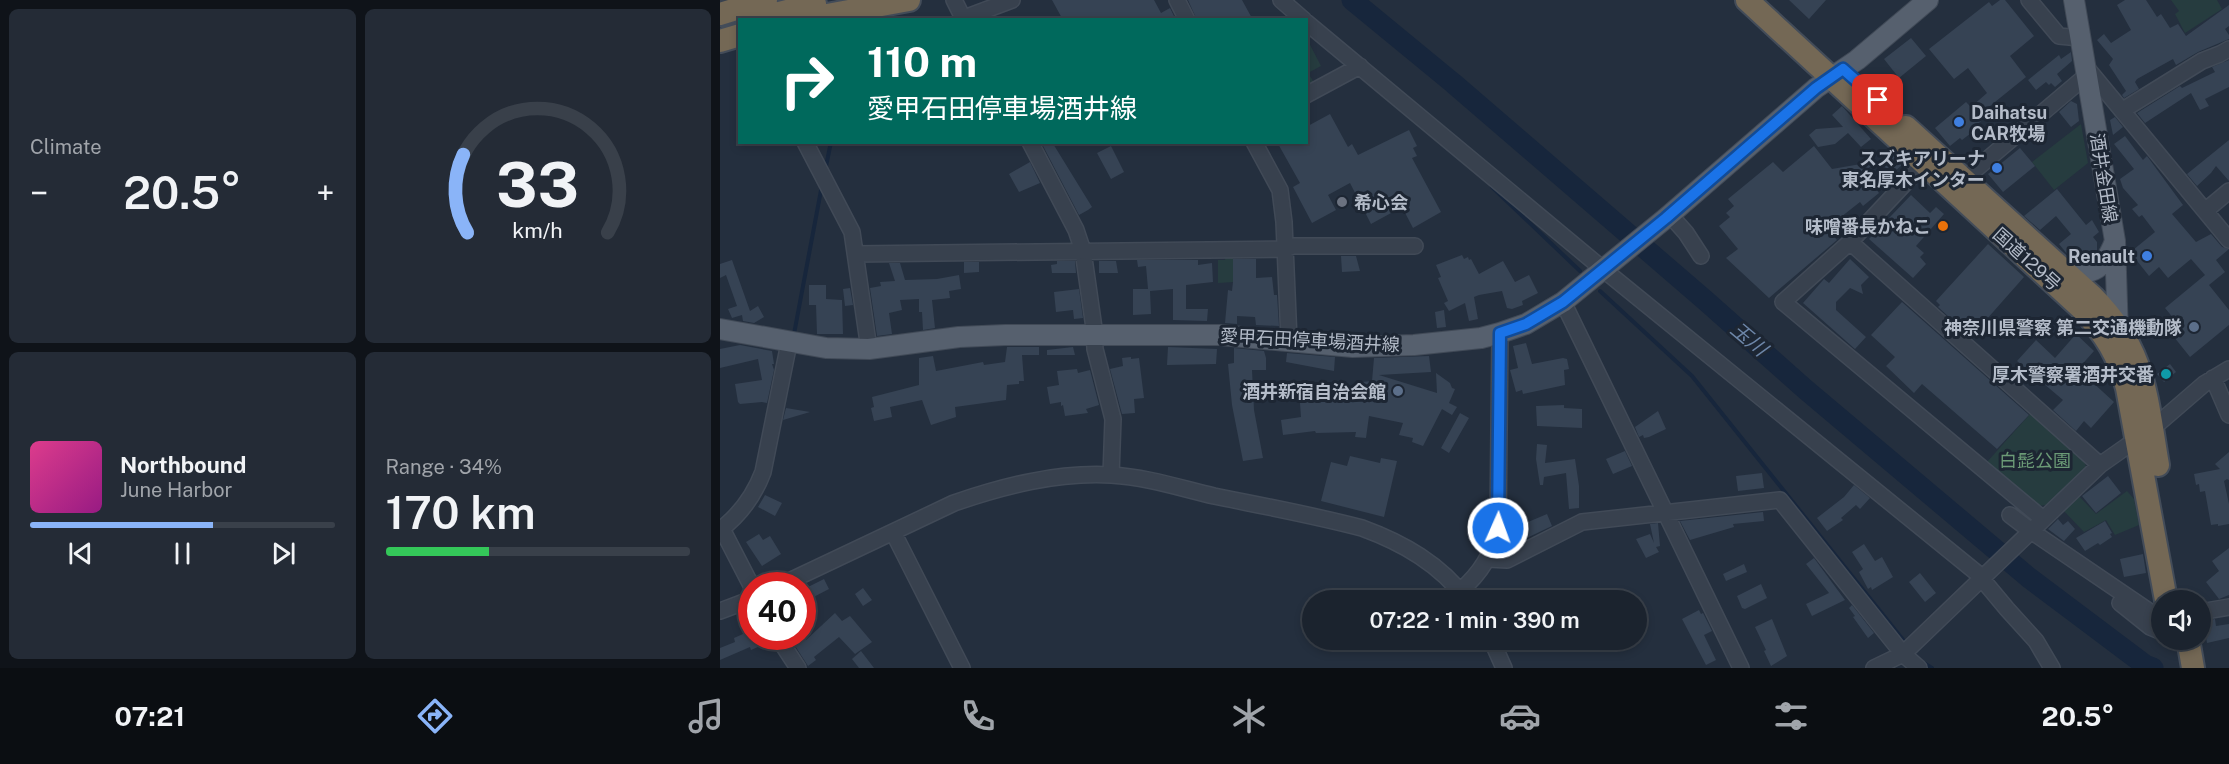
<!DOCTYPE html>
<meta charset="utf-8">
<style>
body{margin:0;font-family:"Public Sans","Noto Sans JP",sans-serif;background:#242b36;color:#f1f3f6;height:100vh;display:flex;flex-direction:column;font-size:22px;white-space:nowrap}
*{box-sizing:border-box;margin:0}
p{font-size:20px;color:#a0a4aa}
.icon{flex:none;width:33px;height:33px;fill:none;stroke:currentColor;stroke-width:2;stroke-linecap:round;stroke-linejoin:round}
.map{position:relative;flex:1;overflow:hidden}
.sheet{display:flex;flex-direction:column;gap:9px;padding:9px;background:#0f1319;width:720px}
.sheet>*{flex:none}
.guide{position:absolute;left:18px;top:18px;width:570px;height:126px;border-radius:0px;box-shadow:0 3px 9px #0003,0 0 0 2px #39404a;background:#00695c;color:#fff;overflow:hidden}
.controls{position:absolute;left:1431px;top:590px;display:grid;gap:12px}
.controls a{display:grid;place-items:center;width:60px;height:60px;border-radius:50%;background:#1b232e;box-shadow:0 3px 9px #0003,0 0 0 2px #39404a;font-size:30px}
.speed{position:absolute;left:18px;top:572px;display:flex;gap:12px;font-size:30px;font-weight:700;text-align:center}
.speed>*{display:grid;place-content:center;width:78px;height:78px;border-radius:50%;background:#1b232e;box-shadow:0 3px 9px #0003,0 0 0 2px #39404a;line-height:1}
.speed .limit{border:9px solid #d22;background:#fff;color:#111}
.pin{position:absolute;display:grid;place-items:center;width:51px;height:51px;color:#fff;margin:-26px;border-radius:12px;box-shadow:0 3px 9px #0006}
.me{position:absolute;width:66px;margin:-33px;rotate:2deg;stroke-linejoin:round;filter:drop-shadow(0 0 4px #0008)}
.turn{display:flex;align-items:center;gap:21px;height:126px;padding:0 30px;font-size:27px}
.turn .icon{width:78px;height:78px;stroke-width:2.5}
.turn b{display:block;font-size:42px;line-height:51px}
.big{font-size:45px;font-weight:600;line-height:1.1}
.sheet .card{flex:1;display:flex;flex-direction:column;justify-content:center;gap:9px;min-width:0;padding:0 21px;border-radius:9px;background:#242b36}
.sheet .dial{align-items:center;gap:0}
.dial svg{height:156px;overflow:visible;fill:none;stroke:#39404a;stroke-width:7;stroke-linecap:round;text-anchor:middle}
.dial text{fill:#f1f3f6;stroke:none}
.song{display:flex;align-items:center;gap:18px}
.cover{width:72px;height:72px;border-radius:9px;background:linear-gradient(135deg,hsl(330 70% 55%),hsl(310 70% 35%))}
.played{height:6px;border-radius:3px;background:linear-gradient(90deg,#8ab4f8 60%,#39404a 60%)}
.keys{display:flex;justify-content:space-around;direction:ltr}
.heat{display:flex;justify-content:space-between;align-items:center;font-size:33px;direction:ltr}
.charge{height:9px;border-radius:4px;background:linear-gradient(90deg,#34c759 34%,#39404a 0)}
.sheet .tiles{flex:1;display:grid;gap:9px;grid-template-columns:repeat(2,1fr)}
.trip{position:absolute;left:582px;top:590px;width:345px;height:60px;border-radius:30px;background:#1b232e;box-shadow:0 3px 9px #0003,0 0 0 2px #39404a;font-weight:600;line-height:60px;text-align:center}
.dock{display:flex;height:96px;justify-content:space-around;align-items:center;background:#0b0e12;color:#a0a4aa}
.dock .icon{width:42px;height:42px}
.dock .selected{color:#8ab4f8}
.dock b{font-size:27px;color:#f1f3f6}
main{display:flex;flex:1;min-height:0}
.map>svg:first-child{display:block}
</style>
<main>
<section class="sheet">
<div class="tiles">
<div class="card"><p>Climate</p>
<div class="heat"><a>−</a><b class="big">20.5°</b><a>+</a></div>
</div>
<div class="card dial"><svg viewBox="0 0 100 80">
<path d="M14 69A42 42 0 1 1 86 69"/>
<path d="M14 69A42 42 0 0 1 12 29" stroke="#8ab4f8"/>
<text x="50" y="56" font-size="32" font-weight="700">33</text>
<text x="50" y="72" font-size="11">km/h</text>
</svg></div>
<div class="card">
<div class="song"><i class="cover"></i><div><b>Northbound</b><p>June Harbor</p></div></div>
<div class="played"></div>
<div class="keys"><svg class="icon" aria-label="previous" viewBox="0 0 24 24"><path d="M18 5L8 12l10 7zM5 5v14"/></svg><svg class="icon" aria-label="pause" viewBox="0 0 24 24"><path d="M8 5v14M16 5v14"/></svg><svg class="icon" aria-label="next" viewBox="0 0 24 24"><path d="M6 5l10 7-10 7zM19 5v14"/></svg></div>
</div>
<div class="card"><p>Range · 34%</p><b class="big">170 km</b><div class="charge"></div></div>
</div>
</section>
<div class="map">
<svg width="1509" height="668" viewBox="0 0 1509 668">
<rect width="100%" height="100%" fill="#242f3e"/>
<!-- green -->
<path fill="#263c3f" d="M1451 0H1497L1502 9 1465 33 1455 14 1459 11Z
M587 39 601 66 588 73 595 84 587 89Z
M1361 124 1368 163 1334 190 1312 162Z
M506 253H513V282L498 283V260H505Z
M1311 413 1365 460 1366 469 1326 505 1319 506 1267 462Z
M1407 491 1414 499 1419 525 1395 535 1386 520 1364 532 1343 510 1358 495 1376 514Z"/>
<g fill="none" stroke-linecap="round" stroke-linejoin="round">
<!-- stream -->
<path stroke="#17263c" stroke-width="4" d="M105 171 111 142
M772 187 860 271
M880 291 972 376 1184 641
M74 334 102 185
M1202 662 1212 668"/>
<!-- river -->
<path stroke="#17263c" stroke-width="21" d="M632 0 733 83 986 301 1085 389 1308 577 1425 665 1433 668"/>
</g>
<!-- building -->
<path fill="#364354" d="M332 0H434L441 13 450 8 456 20H343Z
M468 0H522L533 20H477Z
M1069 0H1106L1089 19Z
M1280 0H1285L1314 36 1290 56 1306 77 1270 106 1273 111 1253 128 1255 130 1242 140 1240 138 1230 146 1215 128 1246 102 1251 107 1267 93 1248 68 1234 79 1209 49 1269 2 1272 6Z
M1405 0H1426L1437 17 1441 14 1450 28 1458 24 1466 36 1509 5V26L1505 29 1509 35V39L1478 52 1456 65 1453 59 1417 79 1415 82 1419 89 1404 98 1402 95 1406 91 1389 65 1393 59 1377 40 1384 34 1391 43 1411 30 1397 5Z
M1191 38 1206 56 1179 78 1164 59Z
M1351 52 1352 61 1337 74 1342 81 1335 87 1331 83 1329 85 1326 82 1316 90 1308 80 1339 55 1341 59Z
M1509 60V87L1485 99 1489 106 1480 110 1471 93 1425 123 1417 113 1460 86 1462 88 1495 72 1492 67Z
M1351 101 1357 104 1359 121 1351 127 1339 112Z
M1122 106 1151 139 1141 147 1128 133 1115 144 1098 147 1089 135 1096 129 1123 127 1112 115Z
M610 114 628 147 632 144 638 155 689 130 697 146 693 148 697 156 692 158 721 212 693 228 682 207 651 224 630 183 608 195 616 210 592 223 573 187 580 183 557 142H586V127Z
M1395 117 1403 127 1393 135 1390 120Z
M1405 136 1423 160 1427 156 1463 205 1452 214 1476 242 1491 234 1502 247 1509 249 1496 260 1505 272 1489 285 1509 310V325L1470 357 1450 332 1459 325 1445 308 1485 275 1471 259 1448 278 1439 267 1429 276 1414 257 1413 250 1435 232 1422 215 1419 217 1412 209 1418 205 1403 188 1400 179 1414 169 1394 144Z
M1509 140V181L1496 166 1491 173 1477 186 1467 174Z
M321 142H332L372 207 368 210 359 215Z
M391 146 404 172 391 179 377 153Z
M1094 146 1112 169 1158 161 1143 172 1159 193 1143 206 1140 202 1107 228 1117 240 1049 298 1006 258 1018 249 999 226 1010 217 1006 213 1014 206 1008 199 1053 162 1063 172Z
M1300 148 1315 166 1283 192 1268 174Z
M1172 152 1184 163 1172 174 1161 163Z
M310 162 320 183 299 192 289 174Z
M1337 189 1366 225 1372 220 1379 232 1373 237 1377 242V252L1367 260H1352L1339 244 1351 234 1336 216 1320 230 1304 216Z
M1191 195 1210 213 1216 207 1224 214 1196 246 1204 253 1200 257 1206 264 1193 278 1149 239Z
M1268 244 1304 277 1251 337 1218 307 1220 305 1216 301Z
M742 255 744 259 748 257 749 260 751 259 759 274 783 261 795 282 809 275 818 293 802 301 803 305 792 309 787 308 782 291 759 295 754 297 758 319 749 321 745 303 729 311 724 303 728 301 718 278 721 277 716 265Z
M621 256H636L640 271 622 272Z
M513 259H536V278L552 277 554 295H557L559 326 536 325 535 317 517 316V324L505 323 508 290 512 291 513 282Z
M1130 259 1149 277 1141 285 1143 294 1130 288 1116 302V310L1146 337 1135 349 1083 303 1104 279 1109 283Z
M12 260 30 311 38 306 44 317 34 323 23 321 22 315 12 318 8 309 17 306 6 275 0 278V264Z
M417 260H478V265L492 263 493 282 466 285V309H488L487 321 453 320V289L430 291 431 314 413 315V289H428L426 266 418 267Z
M337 261H355L356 273H332L331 265 337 264Z
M379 261H396L398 273H379Z
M244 262H259V272L244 273Z
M169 263H180L185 280 217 279 239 275 241 289 229 291 230 298 212 300 215 328 203 330 202 312H199V299L180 300 182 310 169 313 172 334 157 336 150 288 161 286 160 282 175 281Z
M89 285H106V299L122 300 123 334H97L96 305H89Z
M130 288 133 305 125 306 123 289Z
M359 289 363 318 354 319 353 310 336 312 334 292Z
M1182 302 1309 415 1277 449 1202 384 1194 393 1166 366 1175 357 1151 335Z
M724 310 726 327 717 328 715 312Z
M1356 334 1374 351 1358 369 1394 402 1371 428 1364 421 1356 431 1333 410 1343 400 1297 361 1316 340 1335 358Z
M806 343 812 364 843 358 847 359 849 369 844 370 845 385 803 394 802 390 796 392 790 370 798 368 793 346Z
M20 345 52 351 54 364H52L54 370 47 403 42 402 20 404 18 402 15 384 42 380 38 359 0 368V349Z
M287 347H319V355H302L304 381H299V384L287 385 286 400 235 407 236 417 211 425 202 400 170 407 172 417 154 421 151 408 154 407 152 397 199 385V358L213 356 216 371 263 362 264 365 285 362Z
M353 347 355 355H327V350Z
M448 347 497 349 496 364 447 365Z
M514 348 544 351 546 358V370H532L534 410 543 458 523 461 512 405 508 364 514 363Z
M567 353 615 357 614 371 566 362Z
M709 356 711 372 659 375 717 393 716 373 730 383 732 388 735 389 729 403 737 407 732 415 722 409 703 446 692 442 693 438 679 435 683 423 649 416 646 438 635 437 636 432 596 433 595 431 563 435 561 420 581 417 579 389 591 388V385L612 384 638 392 642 382 652 381 654 358Z
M411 357V359L419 358 424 398 414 399 415 413 402 414 390 369 403 366 402 358Z
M1450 364 1456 372 1444 382 1437 374Z
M357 369 358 373 370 370 379 405 366 409 368 413 345 416 343 405 341 406V402L330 404 327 387 339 385 337 371Z
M844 405V408L862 409V428L817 426 816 406Z
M66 408 90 412 63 420Z
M938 411 946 429 929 437 924 438 923 435 919 437 915 427Z
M740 413 749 418 729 453 721 448Z
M817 444 827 445 825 463 855 459 859 486V508L849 509 846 473 824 477 823 485H820L816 459Z
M905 451 912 466 893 474 886 459Z
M1509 452V480L1507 479 1504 481 1509 504V524L1498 526V524L1491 525 1485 491 1480 492 1479 484 1476 485 1474 474 1500 469 1495 464Z
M630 456 660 463 661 458 677 461 664 517 601 501 611 462 627 466Z
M1042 473 1044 488 1018 491 1016 476Z
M1388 476 1401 493 1376 513 1362 496Z
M1134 485 1150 498 1140 509 1136 505 1121 518 1123 520 1107 531 1097 518 1124 497Z
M45 495 62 503 55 516 38 507Z
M1043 512 1044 521 1013 524 1014 527 970 540 960 521Z
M827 514 832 526 800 541 794 528Z
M1338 519 1343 525 1348 521 1355 529 1344 541 1328 529Z
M1385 521 1392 533 1390 534 1392 537 1380 545 1378 543 1365 551 1356 538Z
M938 523 940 546 936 547 939 552 926 558 916 539 930 534 934 543 930 524Z
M39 534 43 540 50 536 61 554 42 566 26 542Z
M1144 544 1155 561 1162 557 1173 577 1152 590 1151 587 1148 589 1139 572 1143 569 1132 552Z
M1509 548V595L1499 599 1486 582 1499 571 1492 561Z
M1423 554 1426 573 1404 577 1400 559Z
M1094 558 1125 600 1092 616 1086 604 1109 593 1086 564Z
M1024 564 1027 572 1006 581 1003 574Z
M1200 573 1216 593 1205 602 1189 582Z
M104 579 109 589 82 603V590Z
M1041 584 1047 598 1025 609 1022 608 1017 596Z
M143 588 152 600 143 606 135 594Z
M1132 605 1154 633 1148 638 1133 617 1135 616 1129 608Z
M979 610 981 614 983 613 992 631 984 635 996 660 986 665 962 619Z
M115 613 122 621 130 616 152 642 135 654 119 637 94 657 96 660 88 666 72 641 82 635 86 640Z
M1052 619 1067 656 1051 666 1044 651 1046 650 1035 627Z
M1495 619 1496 626 1509 624V638L1487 643 1483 621Z
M32 630V636H47L49 642 31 650 30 647 0 660V648L15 642 14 638Z
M141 651 154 668H139L132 659Z"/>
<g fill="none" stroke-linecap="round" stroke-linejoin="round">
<defs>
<path id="minor" d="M0 0H1
M234 0 244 20
M457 0 467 20
M561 0 584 20
M1309 0 1339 36 1360 38
M239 20 292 0
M586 22 884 270 1257 573 1287 609 1316 641 1332 668
M1366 67 1509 240
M586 95 640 66
M1403 110 1482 61 1500 54 1509 49
M85 142 132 232 149 349
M310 142 356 230 363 251 374 328 375 349 393 419 391 475
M534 142 560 190 564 222 569 340
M1203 164 1130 242 1063 302 1323 519
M1243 180 1367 75
M1485 211 1509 191
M950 215 966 233 981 256
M1130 242 1380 465
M136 254 565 249 573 246H695
M843 302 1021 668
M1493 378 1509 415
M1431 424 1440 422 1484 384 1509 369
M1290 515 1311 531 1436 616
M2 529 32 587
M0 530C21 514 34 496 43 472L69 343
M173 532 242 668
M768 559 787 560 862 522 1060 500 1183 654 1199 668
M61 585 234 503C284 486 337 472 391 475 426 477 460 488 494 496 543 506 593 515 642 528 683 543 720 564 747 600
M740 591C760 574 773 554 778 528L780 333
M1400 603 1430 627 1442 632
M0 611 32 599
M1480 612 1509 607
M57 636 78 668
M771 639 784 668
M1154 668 1183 654 1380 465 1407 446 1418 440"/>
<path id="major" d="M1354 0 1395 241 1398 335
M1345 272C1374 277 1385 267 1395 241
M0 329 106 348 149 349 239 337 285 335H500L633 347 694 345 761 338 780 333 806 324 843 302 946 218 1096 88 1137 60 1208 0"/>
<path id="highway" d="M1027 0 1363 310C1385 334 1399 357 1407 388L1446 600
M0 14 46 0
M31 20 95 4
M80 20 189 0
M0 41 20 35
M1186 127 1373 297C1426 350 1426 396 1438 465
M1468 639 1473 668"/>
</defs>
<!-- minor casing -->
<use href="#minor" stroke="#414a57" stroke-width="18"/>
<!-- major casing -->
<use href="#major" stroke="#414a57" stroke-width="22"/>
<!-- highway casing -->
<use href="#highway" stroke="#434c59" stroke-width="26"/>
<!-- minor -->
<use href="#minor" stroke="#38414e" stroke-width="15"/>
<!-- major -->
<use href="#major" stroke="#56606e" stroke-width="20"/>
<!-- highway -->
<use href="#highway" stroke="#746855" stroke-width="22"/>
</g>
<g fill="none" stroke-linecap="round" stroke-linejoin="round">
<defs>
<path id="route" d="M778 528 780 333 806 324 843 302 946 218 1096 88 1123 69 1158 100"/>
</defs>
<!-- route casing -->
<use href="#route" stroke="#114b97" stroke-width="15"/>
<!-- route -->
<use href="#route" stroke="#1a73e8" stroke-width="10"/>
</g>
<!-- markers -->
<g fill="#3f7fe0" stroke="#1d2633" stroke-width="2">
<circle cx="1239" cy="122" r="6"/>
<circle cx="1277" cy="168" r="6"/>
<circle cx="1427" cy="256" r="6"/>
</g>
<circle fill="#6b7280" stroke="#1d2633" stroke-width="2" cx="622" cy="202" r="6"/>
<circle fill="#e8710a" stroke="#1d2633" stroke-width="2" cx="1223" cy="226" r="6"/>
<g fill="#5c6f8a" stroke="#1d2633" stroke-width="2">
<circle cx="1474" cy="327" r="6"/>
<circle cx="678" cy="391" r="6"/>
</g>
<circle fill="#0f9aa8" stroke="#1d2633" stroke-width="2" cx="1446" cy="374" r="6"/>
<g text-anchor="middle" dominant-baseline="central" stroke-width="6" stroke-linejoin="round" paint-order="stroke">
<!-- poi labels -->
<g font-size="18" font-weight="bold" fill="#b4bcc9" stroke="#1d2633" text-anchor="end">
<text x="1251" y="112" text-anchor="start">Daihatsu<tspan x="1251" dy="21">CAR牧場</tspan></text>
<text x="1265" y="158">スズキアリーナ<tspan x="1265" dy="21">東名厚木インター</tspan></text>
<text x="634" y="202" text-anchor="start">希心会</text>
<text x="1211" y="226">味噌番長かねこ</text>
<text x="1415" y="256">Renault</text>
<text x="1462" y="327">神奈川県警察 第二交通機動隊</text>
<text x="1434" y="374">厚木警察署酒井交番</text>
<text x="666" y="391">酒井新宿自治会館</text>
</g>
<!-- street labels -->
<g font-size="18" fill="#b4bcc9" stroke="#1d2633">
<text transform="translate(1384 178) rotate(81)">酒井金田線</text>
<text transform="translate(1307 259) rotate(42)">国道129号</text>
<text transform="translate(590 340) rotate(3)">愛甲石田停車場酒井線</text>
</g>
<!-- park labels -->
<g font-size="18" fill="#6b9a76" stroke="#1d2633">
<text x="1315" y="460">白髭公園</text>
</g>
<!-- water labels -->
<g font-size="20" font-style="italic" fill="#6d86a8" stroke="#1d2633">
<text transform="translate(1029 339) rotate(40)">玉川</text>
</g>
</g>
</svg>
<div class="controls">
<a><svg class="icon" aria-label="sound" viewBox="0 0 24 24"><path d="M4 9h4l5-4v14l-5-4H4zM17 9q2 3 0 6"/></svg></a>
</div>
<div class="speed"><div class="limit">40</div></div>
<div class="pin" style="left:1158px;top:100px;background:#d93025"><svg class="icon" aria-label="arrive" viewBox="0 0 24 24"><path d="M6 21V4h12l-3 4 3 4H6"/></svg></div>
<svg class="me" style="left:778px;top:528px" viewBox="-20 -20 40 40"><circle r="17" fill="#1a73e8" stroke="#fff" stroke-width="3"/><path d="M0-11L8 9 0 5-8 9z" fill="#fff"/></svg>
<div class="trip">07:22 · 1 min · 390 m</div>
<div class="guide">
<div class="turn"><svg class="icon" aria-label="right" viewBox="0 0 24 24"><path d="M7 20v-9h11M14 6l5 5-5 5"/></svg><div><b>110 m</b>愛甲石田停車場酒井線</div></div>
</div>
</div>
</main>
<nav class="dock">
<b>07:21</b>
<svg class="icon selected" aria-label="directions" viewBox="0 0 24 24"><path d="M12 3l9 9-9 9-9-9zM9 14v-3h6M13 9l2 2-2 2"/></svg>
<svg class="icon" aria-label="music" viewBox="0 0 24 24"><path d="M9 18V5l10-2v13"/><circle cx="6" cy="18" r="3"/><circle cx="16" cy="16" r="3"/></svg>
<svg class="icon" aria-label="phone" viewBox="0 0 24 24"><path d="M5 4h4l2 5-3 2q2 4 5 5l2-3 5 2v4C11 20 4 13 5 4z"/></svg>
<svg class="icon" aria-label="climate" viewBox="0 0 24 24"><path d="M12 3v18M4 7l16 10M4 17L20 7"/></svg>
<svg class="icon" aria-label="car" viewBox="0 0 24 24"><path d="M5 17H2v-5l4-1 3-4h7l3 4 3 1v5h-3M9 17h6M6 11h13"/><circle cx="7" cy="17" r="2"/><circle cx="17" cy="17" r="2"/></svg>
<svg class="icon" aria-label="filters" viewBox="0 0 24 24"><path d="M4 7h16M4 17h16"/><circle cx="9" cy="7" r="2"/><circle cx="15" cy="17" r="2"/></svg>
<b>20.5°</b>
</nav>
